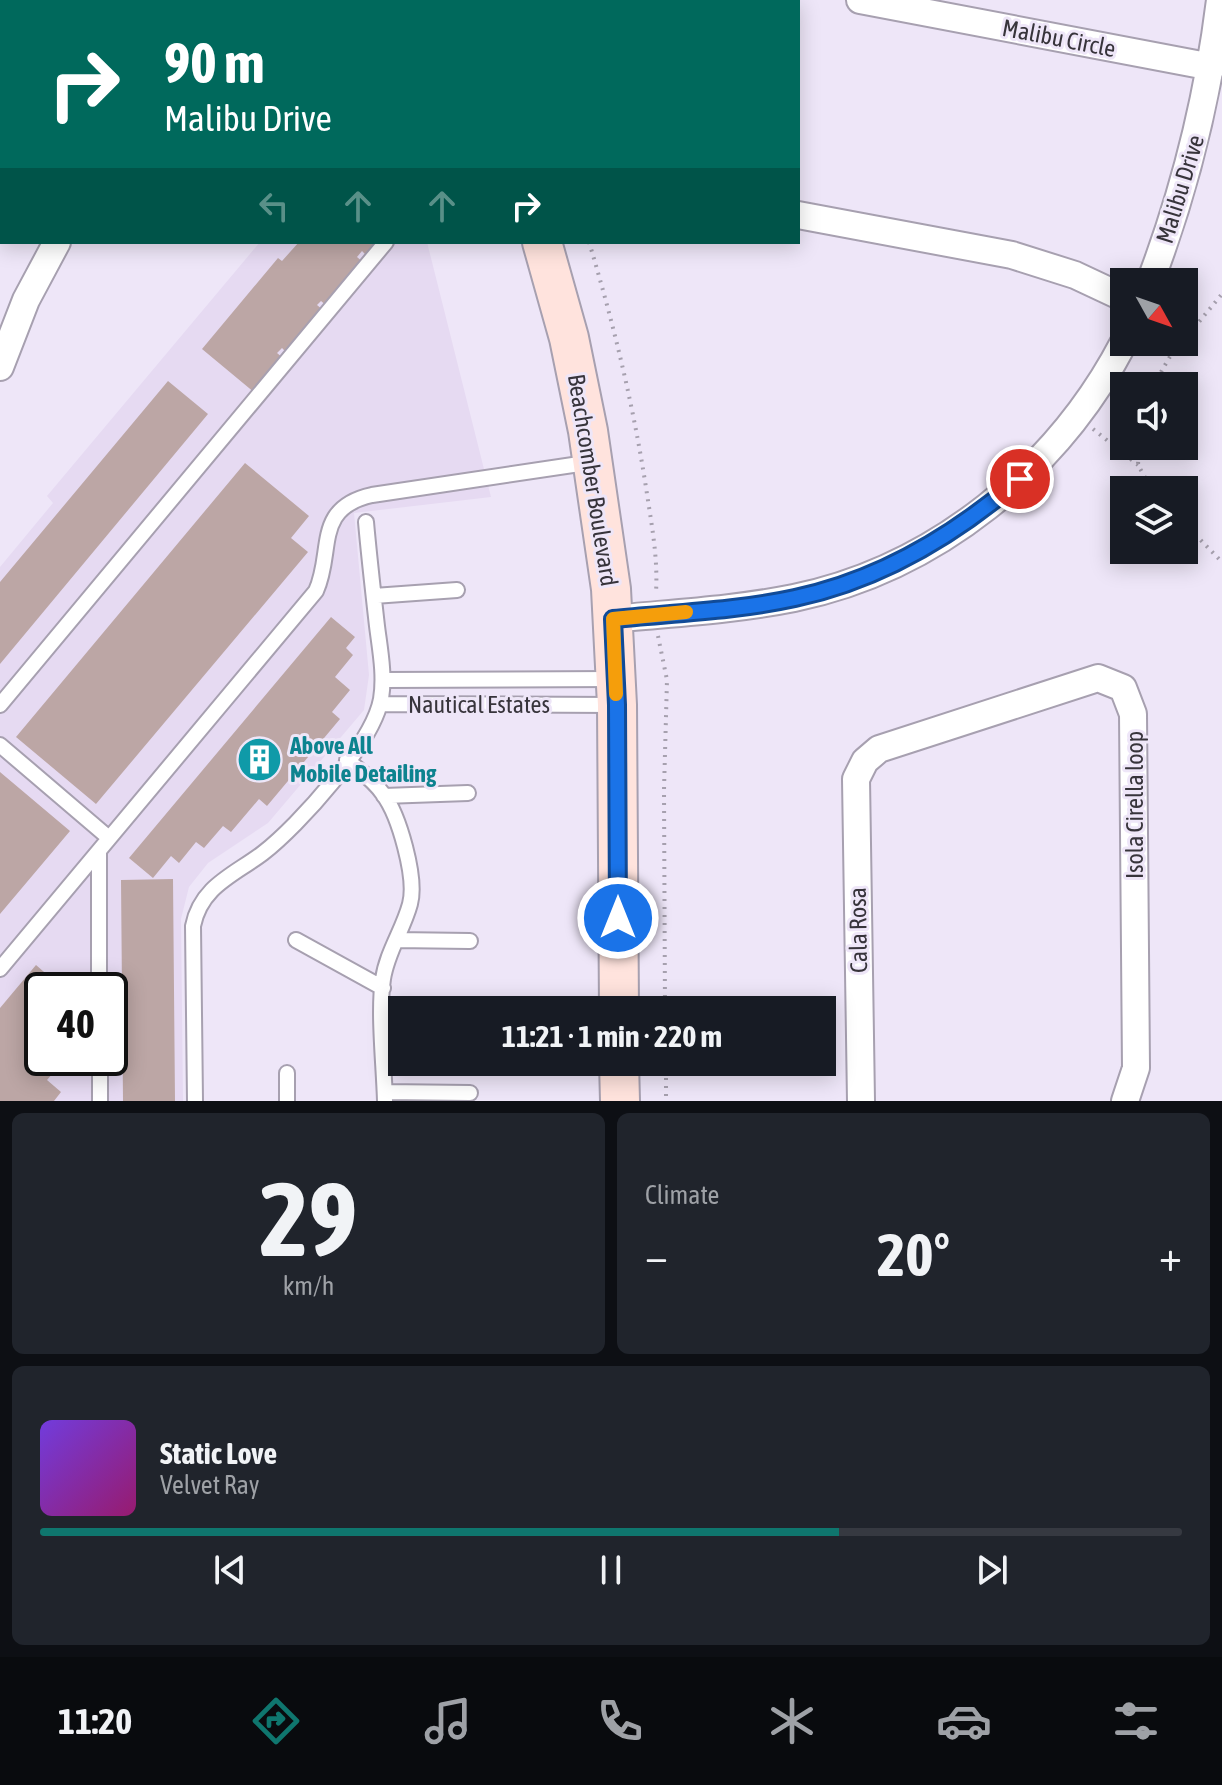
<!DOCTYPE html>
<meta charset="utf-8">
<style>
body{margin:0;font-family:"Asap Condensed",sans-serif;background:#20242c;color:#f1f3f6;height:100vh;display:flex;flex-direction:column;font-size:30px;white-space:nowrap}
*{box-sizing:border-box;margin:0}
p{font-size:26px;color:#9ea1a6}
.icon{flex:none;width:44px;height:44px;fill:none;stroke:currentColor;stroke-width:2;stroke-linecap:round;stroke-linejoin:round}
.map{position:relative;height:1101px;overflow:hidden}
.sheet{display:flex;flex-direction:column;gap:12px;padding:12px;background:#0d0f14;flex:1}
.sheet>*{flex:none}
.hud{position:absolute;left:0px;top:0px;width:800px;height:244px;box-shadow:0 4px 20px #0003;background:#00695c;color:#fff;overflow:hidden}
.needle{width:52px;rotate:130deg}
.tools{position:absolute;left:1110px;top:268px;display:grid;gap:16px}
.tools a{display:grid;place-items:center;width:88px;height:88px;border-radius:0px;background:#171b24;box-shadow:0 4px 20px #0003;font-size:40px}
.speed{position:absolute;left:24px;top:972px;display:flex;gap:16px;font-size:40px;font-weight:700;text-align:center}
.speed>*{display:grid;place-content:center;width:104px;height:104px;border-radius:50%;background:#171b24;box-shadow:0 4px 20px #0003;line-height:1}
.speed .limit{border:4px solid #111;border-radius:12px;background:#fff;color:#111}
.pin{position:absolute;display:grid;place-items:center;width:68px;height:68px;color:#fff;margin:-34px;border:4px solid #fff;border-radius:50%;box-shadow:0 2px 8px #0007}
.me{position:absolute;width:88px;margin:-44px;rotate:0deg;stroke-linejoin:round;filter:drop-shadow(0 0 6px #0008)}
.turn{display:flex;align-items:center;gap:28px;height:168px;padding:0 32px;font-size:36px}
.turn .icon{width:104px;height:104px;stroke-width:2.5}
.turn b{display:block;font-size:56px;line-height:68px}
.lanes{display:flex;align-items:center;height:76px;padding:0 32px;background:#0003;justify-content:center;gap:40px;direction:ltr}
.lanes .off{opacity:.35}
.big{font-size:60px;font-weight:700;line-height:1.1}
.sheet .widget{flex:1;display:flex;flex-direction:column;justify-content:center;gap:12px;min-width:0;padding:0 28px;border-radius:12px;background:#20242c}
.sheet .dial{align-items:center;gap:0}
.dial b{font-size:104px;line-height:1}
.song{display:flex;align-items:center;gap:24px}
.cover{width:96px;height:96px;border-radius:12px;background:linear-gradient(135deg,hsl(260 70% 55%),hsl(320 70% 35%))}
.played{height:8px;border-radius:4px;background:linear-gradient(90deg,#0f766e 70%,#363941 70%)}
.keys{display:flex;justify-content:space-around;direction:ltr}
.heat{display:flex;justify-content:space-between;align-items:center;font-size:44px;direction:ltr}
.sheet .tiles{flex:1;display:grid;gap:12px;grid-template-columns:1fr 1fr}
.widget:last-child{grid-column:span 2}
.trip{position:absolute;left:388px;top:996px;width:448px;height:80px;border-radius:0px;background:#171b24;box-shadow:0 4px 20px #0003;font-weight:700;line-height:80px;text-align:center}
.dock{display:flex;height:128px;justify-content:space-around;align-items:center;background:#090b0e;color:#9ea1a6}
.dock .icon{width:56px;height:56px}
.dock .on{color:#0f766e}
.dock b{font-size:36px;color:#f1f3f6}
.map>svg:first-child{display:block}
</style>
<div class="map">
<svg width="1222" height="1101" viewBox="0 0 1222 1101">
<rect width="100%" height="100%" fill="#eee6f8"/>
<!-- built -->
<path fill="#e6daf2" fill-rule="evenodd" d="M260 242H427L491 497 354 513 369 675 364 710 268 823 208 863 189 887 181 919 183 1101H0V567L53 503 47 496ZM42 990H110V1058H42Z"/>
<!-- building -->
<path fill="#bca6a5" d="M299 242H378L367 256 362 251 357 257 364 263 328 307 321 301 317 305 323 310 287 353 282 348 277 353 283 358 255 393 202 349 278 258 282 261Z
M168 381 208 414 0 664V582Z
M245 463 309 516 291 538 308 552 96 804 16 737Z
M331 617 355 637 346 648 353 655 335 677 350 690 332 712 340 719 267 806 259 799 231 832 223 826 204 848 196 842 179 863 171 856 153 878 129 858Z
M0 772 70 831 0 914Z
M173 879 175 1101H123L121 880Z
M36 965 59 985 55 990H42L40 1040 42 1058 64 1060 47 1080 61 1092 54 1101H0V1008Z"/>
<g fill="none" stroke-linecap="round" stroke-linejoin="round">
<defs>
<path id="lane" d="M374 596 457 590
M383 680 615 679
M380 704 616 705
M0 705 386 242
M0 745 109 838
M347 760C360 771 374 780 383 794 399 815 417 878 410 904 403 930 387 952 383 979 378 1012 384 1065 385 1101
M384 796 468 793
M99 851V990
M296 940 383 988
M396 940 470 941
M0 969 316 591C334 552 313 508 372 495L593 462
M100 1058V1101
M287 1073V1101
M385 1092 470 1093
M195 1101 193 926C201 886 234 875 263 853 299 825 373 743 381 699 385 675 380 650 377 626 373 591 369 556 366 522"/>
<path id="street" d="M166 0 168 2
M254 0 257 2
M315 0 317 2
M860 0 1212 67
M109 2 113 0
M705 2 707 0
M0 70 2 68
M798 215 1012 255 1075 275 1124 298
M1150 282C1185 190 1208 98 1220 0
M0 367 26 300 57 242
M613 619C673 613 734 610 794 598 935 569 1058 469 1124 342
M861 1101 856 779 865 761 879 749 1098 678 1123 688 1133 714 1136 1068 1125 1101"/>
<path id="secondary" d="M445 0 446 2
M542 242 569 338 588 431 611 589 617 705 619 1010
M619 1062 620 1101"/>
</defs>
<!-- lane casing -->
<use href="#lane" stroke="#a7a0b0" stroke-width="18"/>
<!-- street casing -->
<use href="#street" stroke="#a7a0b0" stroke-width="30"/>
<!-- secondary casing -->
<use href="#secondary" stroke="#a7a0b0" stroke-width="42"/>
<!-- path -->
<path stroke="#a6a0ae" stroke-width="4" stroke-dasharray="2 6" stroke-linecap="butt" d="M502 0 503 2
M589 242C614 325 634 408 647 494 652 527 658 559 656 592
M1184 340 1222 294
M1153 386 1169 358 1182 342
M1093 429 1138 465
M1139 446 1138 465 1152 490
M1184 523 1222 562
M658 636 667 680 664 790 665 1010
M666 1062V1101"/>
<!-- lane -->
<use href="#lane" stroke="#fff" stroke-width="14"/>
<!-- street -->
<use href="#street" stroke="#fff" stroke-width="26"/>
<!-- secondary -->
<use href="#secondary" stroke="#ffe3dd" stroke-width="38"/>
</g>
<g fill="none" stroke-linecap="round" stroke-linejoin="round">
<defs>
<path id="route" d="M618 918 617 705 613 619C673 613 736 611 795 598 880 580 955 535 1020 479"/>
</defs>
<!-- route casing -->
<use href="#route" stroke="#114b97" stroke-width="20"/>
<!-- route -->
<use href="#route" stroke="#1a73e8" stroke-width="14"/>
<!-- slow -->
<path stroke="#f59e0b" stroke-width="14" d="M616 694 613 619 686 612"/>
</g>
<!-- icons -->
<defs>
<symbol id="building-disc" viewBox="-11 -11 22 22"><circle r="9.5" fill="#0f9aa8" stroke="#eee6f8"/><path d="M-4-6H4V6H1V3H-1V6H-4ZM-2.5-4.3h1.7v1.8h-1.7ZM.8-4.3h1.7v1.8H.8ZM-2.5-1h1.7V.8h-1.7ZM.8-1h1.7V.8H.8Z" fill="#fff"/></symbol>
</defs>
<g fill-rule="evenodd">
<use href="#building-disc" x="234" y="734" width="51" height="51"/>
</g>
<g text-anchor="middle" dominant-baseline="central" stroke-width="6" stroke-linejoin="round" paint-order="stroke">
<!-- street labels -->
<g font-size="24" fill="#37343b" stroke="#eee6f8">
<text transform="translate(1059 38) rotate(11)">Malibu Circle</text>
<text transform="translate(1180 189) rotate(-73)">Malibu Drive</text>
<text transform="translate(593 480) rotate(81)">Beachcomber Boulevard</text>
<text x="479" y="704">Nautical Estates</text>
<text transform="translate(1134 805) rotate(-90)">Isola Cirella loop</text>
<text transform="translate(858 930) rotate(-91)">Cala Rosa</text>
</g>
<!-- culture labels -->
<g font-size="24" font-weight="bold" fill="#0d838f" stroke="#eee6f8" text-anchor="start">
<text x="290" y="745">Above All<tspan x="290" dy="28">Mobile Detailing</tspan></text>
</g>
</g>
</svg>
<div class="tools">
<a><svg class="needle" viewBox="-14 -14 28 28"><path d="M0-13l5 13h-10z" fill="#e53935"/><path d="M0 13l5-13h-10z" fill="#9ea1a6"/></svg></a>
<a><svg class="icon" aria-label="sound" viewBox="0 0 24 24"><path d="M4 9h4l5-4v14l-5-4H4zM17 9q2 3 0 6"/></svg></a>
<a><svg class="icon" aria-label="layers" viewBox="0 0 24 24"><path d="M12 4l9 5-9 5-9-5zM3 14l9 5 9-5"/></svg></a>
</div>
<div class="speed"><div class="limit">40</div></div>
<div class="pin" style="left:1020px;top:479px;background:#d93025"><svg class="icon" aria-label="arrive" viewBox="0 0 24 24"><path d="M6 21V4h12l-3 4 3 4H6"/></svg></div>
<svg class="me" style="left:618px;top:918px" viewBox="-20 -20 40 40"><circle r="17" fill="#1a73e8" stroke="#fff" stroke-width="3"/><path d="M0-11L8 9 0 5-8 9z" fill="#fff"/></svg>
<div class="trip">11:21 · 1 min · 220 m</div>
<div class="hud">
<div class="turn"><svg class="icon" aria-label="right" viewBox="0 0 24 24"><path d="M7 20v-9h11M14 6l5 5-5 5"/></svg><div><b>90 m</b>Malibu Drive</div></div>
<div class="lanes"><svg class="icon off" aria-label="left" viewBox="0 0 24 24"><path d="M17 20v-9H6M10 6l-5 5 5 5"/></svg><svg class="icon off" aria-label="ahead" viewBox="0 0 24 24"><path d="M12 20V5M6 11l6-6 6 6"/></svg><svg class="icon off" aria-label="ahead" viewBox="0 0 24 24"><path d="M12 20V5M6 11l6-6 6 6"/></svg><svg class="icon" aria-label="right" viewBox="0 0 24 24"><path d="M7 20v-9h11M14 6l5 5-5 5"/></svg></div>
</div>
</div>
<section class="sheet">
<div class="tiles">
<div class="widget dial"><b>29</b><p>km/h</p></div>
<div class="widget"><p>Climate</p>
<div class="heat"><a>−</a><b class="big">20°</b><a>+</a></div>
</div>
<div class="widget">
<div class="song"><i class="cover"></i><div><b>Static Love</b><p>Velvet Ray</p></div></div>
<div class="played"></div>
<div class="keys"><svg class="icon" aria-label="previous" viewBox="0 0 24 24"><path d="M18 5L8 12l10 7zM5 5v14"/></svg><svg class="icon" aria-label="pause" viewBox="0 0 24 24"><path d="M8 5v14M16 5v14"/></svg><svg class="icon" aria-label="next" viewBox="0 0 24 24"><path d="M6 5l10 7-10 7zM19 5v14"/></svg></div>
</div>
</div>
</section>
<nav class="dock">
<b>11:20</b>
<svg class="icon on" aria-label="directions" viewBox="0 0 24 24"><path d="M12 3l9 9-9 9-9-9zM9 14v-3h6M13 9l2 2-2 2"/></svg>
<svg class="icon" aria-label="music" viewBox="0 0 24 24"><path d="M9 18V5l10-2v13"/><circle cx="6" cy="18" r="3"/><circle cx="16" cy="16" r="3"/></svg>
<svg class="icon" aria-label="phone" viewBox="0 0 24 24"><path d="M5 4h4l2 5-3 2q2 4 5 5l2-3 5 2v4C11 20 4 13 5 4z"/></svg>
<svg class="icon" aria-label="climate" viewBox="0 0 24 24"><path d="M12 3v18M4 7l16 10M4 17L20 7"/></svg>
<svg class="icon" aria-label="car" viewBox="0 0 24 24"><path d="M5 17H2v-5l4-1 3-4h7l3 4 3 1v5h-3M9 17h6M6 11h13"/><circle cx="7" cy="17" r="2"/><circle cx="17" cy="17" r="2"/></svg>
<svg class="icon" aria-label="filters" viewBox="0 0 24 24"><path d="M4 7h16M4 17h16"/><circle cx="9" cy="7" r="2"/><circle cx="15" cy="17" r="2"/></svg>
</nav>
